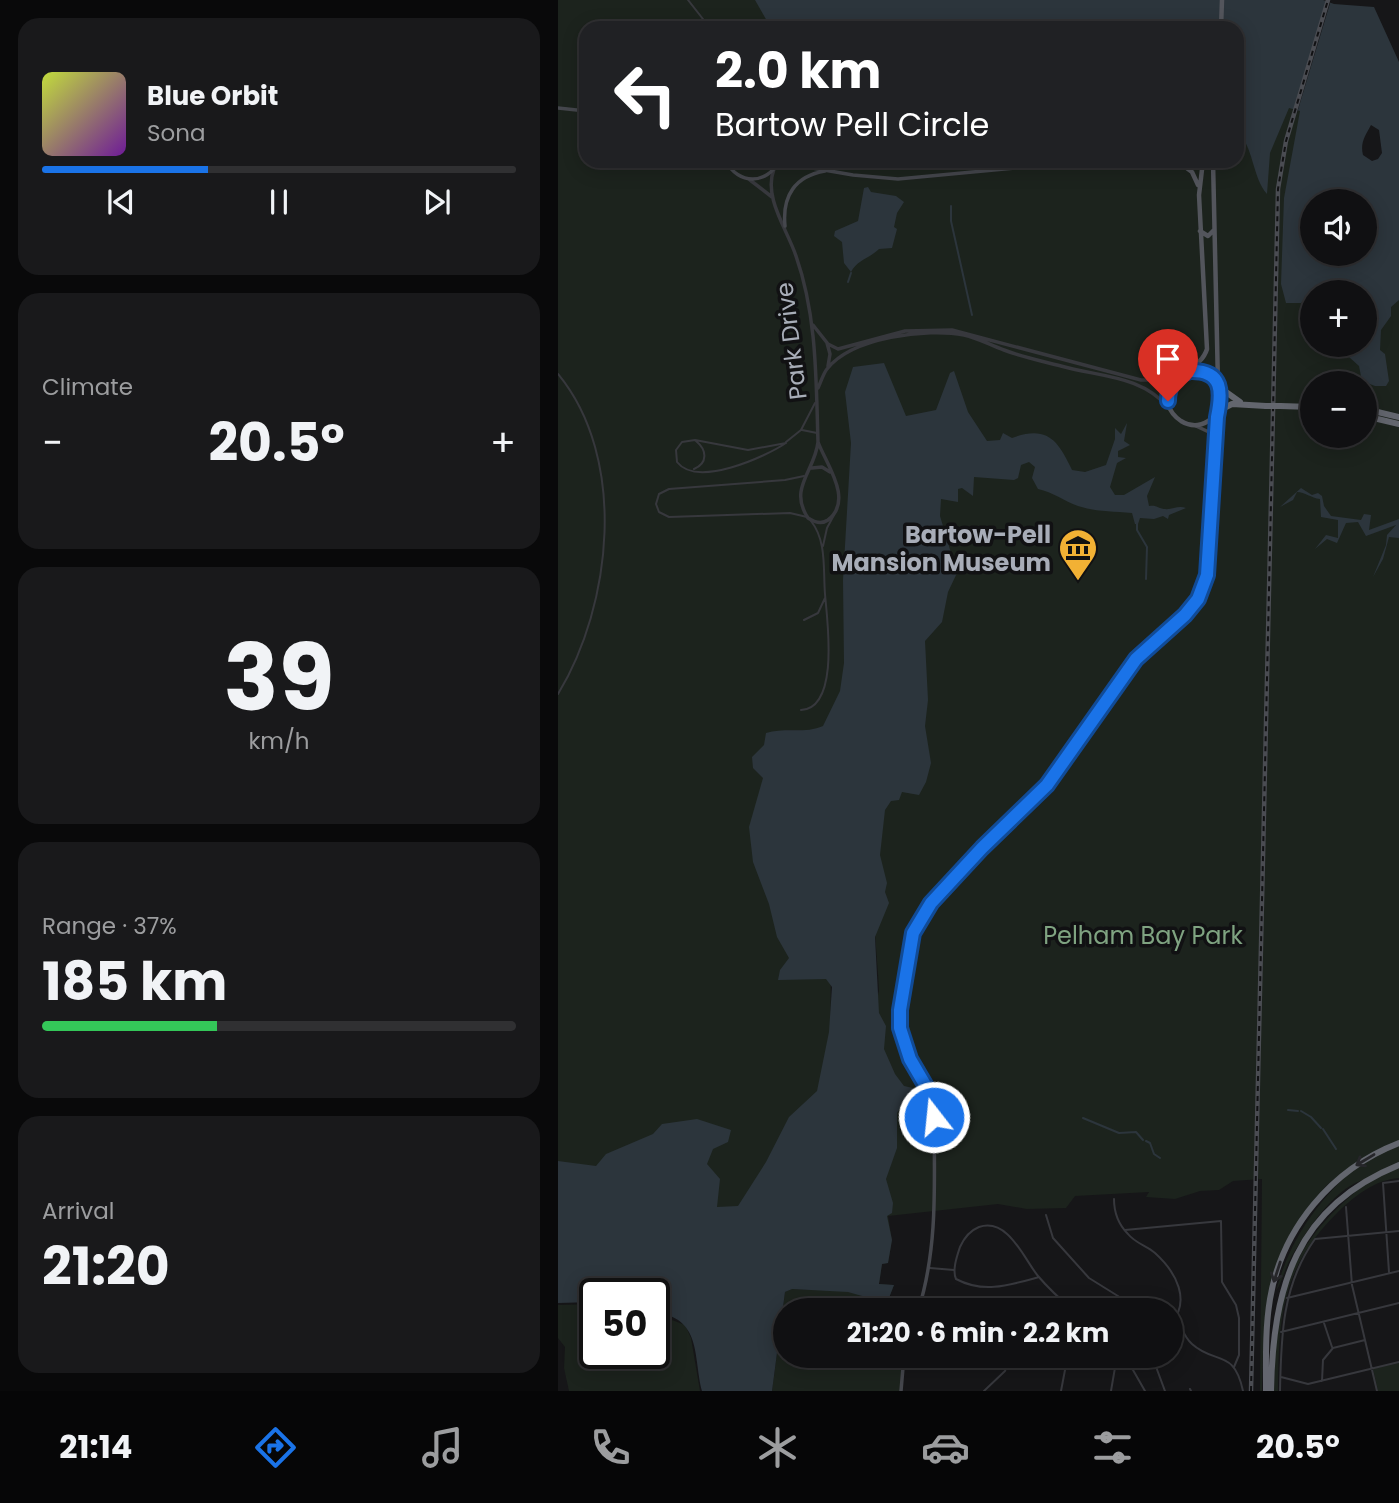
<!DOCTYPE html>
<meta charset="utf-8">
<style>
body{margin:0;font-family:Poppins,sans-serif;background:#19191b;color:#f1f3f6;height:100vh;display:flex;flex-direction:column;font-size:26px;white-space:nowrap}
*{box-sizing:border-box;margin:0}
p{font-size:23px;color:#9c9d9f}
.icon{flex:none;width:38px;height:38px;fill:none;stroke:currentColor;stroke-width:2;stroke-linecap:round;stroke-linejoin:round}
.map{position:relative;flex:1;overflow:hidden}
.panel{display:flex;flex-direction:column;gap:18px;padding:18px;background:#09090a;width:558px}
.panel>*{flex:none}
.guide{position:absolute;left:21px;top:21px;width:665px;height:147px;border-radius:21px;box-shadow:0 4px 18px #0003,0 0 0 2px #303032;background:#202124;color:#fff;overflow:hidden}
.buttons{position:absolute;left:742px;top:189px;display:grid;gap:14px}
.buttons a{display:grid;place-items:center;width:77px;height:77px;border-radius:50%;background:#101012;box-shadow:0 4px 18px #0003,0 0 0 2px #303032;font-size:35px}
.speed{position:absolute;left:21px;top:1278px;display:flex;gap:14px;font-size:35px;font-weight:700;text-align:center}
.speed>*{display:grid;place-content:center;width:91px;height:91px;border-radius:50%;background:#101012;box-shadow:0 4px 18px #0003,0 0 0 2px #303032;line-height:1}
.speed .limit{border:4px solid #111;border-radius:10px;background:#fff;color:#111}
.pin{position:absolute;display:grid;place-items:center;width:60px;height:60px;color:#fff;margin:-72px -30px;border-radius:50% 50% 50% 0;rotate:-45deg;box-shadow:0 0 7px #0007}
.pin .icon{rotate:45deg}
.me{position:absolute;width:77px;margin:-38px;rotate:344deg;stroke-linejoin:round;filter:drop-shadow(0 0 5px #0008)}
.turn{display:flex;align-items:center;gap:24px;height:147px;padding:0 21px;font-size:32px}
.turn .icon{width:91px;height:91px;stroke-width:2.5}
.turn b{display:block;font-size:49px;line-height:60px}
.big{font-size:52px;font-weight:700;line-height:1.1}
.panel .card{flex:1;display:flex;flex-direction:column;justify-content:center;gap:10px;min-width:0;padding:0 24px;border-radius:21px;background:#19191b}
.panel .dial{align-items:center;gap:0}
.dial b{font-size:91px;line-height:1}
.song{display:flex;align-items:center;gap:21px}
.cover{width:84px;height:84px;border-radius:10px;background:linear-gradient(135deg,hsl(70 70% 55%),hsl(280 70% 35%))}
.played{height:7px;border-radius:4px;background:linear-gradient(90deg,#1a73e8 35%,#303032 35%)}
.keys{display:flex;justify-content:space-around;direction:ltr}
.heat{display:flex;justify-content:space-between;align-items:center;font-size:38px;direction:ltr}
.charge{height:10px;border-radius:5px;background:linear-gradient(90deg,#34c759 37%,#303032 0)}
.trip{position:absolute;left:215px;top:1298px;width:410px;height:70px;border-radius:35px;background:#101012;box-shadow:0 4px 18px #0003,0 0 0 2px #303032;font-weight:700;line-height:70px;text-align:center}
.menu{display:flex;height:112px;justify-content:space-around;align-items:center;background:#060607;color:#9c9d9f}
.menu .icon{width:49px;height:49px}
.menu .active{color:#1a73e8}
.menu b{font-size:32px;color:#f1f3f6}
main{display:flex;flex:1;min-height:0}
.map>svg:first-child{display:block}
</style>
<main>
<section class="panel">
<div class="card">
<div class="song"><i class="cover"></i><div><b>Blue Orbit</b><p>Sona</p></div></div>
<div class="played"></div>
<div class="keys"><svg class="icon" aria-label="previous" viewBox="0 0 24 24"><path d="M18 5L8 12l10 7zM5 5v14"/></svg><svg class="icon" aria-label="pause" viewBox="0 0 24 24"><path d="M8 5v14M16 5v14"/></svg><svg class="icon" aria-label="next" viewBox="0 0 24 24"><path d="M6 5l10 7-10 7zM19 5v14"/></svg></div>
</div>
<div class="card"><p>Climate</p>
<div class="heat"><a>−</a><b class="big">20.5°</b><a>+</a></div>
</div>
<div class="card dial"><b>39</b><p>km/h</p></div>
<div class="card"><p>Range · 37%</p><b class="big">185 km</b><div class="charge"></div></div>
<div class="card"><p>Arrival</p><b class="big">21:20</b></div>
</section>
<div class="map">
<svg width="841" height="1391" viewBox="0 0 841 1391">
<rect width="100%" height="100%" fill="#161618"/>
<!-- green -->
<path fill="#1c231d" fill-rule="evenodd" d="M0 0H198L214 28H28V161H679V107H731L743 111 754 201V254H807L841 234V1178C817 1180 798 1195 780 1212 723 1268 721 1316 720 1391H716C718 1289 731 1244 813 1179 780 1179 742 1239 729 1266 725 1275 723 1284 718 1291 730 1246 752 1211 785 1179H776L769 1185C707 1253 706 1303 704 1391H702L704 1179 675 1181 661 1190 642 1191 617 1199 588 1197 591 1192 517 1196 508 1208 469 1209 440 1204 330 1216 334 1240 330 1263 324 1264 321 1284 336 1285 329 1303 350 1311H228V1356H345L342 1391H214L227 1292 233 1289 263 1290 332 1088 314 1014 321 991 320 974 291 583 273 961 272 1065 213 1205 26 1224 0 1180ZM754 292H807V345H754ZM754 383H807V436H754Z
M37 1304V1353H96V1313L127 1325 133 1338 142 1391H11L6 1368 7 1347 0 1338V1305Z
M841 1363V1391H820L815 1369Z"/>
<!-- water -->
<path fill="#2c353c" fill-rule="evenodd" d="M197 0H765L776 4 816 7 841 62V300L833 307V316L823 330 822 350 827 354 831 381 828 386H817L804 381 801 366 791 357 787 345H807V292H754L743 303H728L723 284 726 198 742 111 731 108 712 153 709 194C694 177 696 147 679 131V28H213ZM813 125 821 130 824 153 820 159 814 161 805 155C802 143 807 136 813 125ZM754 201H807V254H754Z
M310 187 313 192 338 196 346 202 339 213 336 227 339 229 334 248 321 249C312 258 299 260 293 272L286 263 284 242 276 236 277 231 300 221 306 188Z
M326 363 348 416 378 410 392 373 396 371 410 412 429 441 442 440 445 433 454 438C489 425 500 440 514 470L527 472 548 465 557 439V428L563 434 569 423 566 441 572 445 560 451V457L568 458 559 463 552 487 557 495H566L597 477 589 496 591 506C600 505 598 508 606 509 615 510 620 505 628 508L611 515 610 519 605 516 596 519 582 518 580 524H577L574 513C554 511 539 512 520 506 506 501 495 492 480 489L474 478 477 467 471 462 463 465 460 478 456 480 416 477 415 496 404 488 400 489V502L383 499 382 516 399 573 390 592 384 622 367 641 370 700 367 726 373 763 368 782 361 795 344 792 341 800 333 801 327 810 322 855 329 883 327 892 331 903 317 937 321 1013 328 1026 326 1049 337 1074 346 1086 364 1090 372 1108 344 1105 339 1113V1148L328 1179 335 1203 334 1213 329 1216 334 1240 330 1263 324 1264 321 1284 336 1285 329 1303 290 1292 234 1289 227 1292 214 1391H144C135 1355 144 1318 96 1312V1293H37V1302L0 1303V1161L38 1166 48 1154 95 1134 104 1124 139 1119 173 1130 170 1142 155 1149 149 1164 162 1179 159 1207 180 1206 208 1162 231 1117 259 1091 271 1032 274 987 268 979 220 980 222 970 231 958 219 937 211 904 195 862 191 827 205 778 195 768 194 757 206 745 208 733C227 727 248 734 265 726L282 691 286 663 285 580 293 443 287 392 295 367Z
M743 488 754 495 760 493 764 496 766 506 773 516 803 520 806 514 813 515 811 530 841 519V538L831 537 825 559 815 577 828 545 829 535 838 525 808 536 800 522 788 523 779 543 769 539 757 549 768 535 780 538V520L763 517 762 499C753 498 747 492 739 492L735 500 722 507Z"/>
<!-- pier -->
<path fill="#161618" d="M769 0H773L739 113 735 112Z"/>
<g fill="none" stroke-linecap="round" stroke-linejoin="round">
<!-- stream -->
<path stroke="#2c353c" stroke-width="2" d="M393 206V221L414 315
M290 282 293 273
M579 524V530L589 547 588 579
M730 1110 740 1111
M743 1111 753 1117 763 1128
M525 1118 561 1133 578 1132 585 1140
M765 1129 778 1149
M588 1141 592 1143 596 1154 602 1158"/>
<!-- pedestrian -->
<path stroke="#37383d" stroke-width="2" d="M0 374C70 459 54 605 0 694"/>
<!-- minor -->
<path stroke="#37383d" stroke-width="2" d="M130 0 152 28
M244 430 259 433
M137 440 190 450 228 443C207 457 139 488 119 462L118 450 124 442Z
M228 442 243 430 257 403
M136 469C150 463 149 450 138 441
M246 476 227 480 111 489 101 494 98 504 101 512 111 517 232 513 249 517
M265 546 269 528 276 515
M246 620 260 613 267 598
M243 710C282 708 269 619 267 594 265 570 269 541 253 521
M556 1199C556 1213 560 1224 570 1234 577 1243 589 1246 597 1253 618 1272 634 1301 612 1325
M788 1207 794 1285 819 1391
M488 1215 495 1238 531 1278 584 1311
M567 1230 663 1221 664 1282 678 1305 681 1318V1355L676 1367
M372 1268 396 1270
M831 1272 825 1183 841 1181
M481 1277C452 1285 426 1294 398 1279 394 1270 399 1256 402 1247 406 1238 411 1231 421 1227 450 1217 466 1259 480 1276 491 1289 503 1300 516 1311
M729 1298 841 1271
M619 1319C624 1328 626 1337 634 1344 657 1365 676 1348 685 1391
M766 1323 774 1347
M723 1332 841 1303
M775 1348 807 1340
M389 1356 390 1357
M563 1356 575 1370 587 1391
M594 1356 607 1391
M723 1377 750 1384 841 1362
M764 1381 765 1360 775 1348
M632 1389 633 1391
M426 1391 447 1371 453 1356
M503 1391 507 1370 505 1356
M553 1391 559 1356
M722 1391C723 1337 724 1285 757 1239L841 1231"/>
<!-- tertiary -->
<path stroke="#37383d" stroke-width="3.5" d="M216 169C205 197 229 229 238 256 259 316 258 379 260 442 257 471 230 488 250 518 256 522 263 525 270 520 296 500 268 464 260 442
M192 180 214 197
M255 325 270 344 280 349 347 331 394 330 583 380H602L623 374
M269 343 272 354 270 366
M260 388C263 382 265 374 269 369 294 337 369 328 406 335 420 338 432 345 446 350 464 357 484 361 503 366 542 377 583 375 611 408
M254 468 264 467 272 472"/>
<!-- secondary -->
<path stroke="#45474d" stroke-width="3.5" d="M0 108 28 111
M168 161C180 185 209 185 221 161
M217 168 237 165 295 175 340 179 520 162 654 166
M227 226C224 196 237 176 267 171
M638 426 653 433 658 446
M360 1311C381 1246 376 1176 376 1108L373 1095 349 1052 342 1028V1010L351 951 360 923 373 903 424 848 489 785 576 660 637 603 649 575 660 413
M343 1391 346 1356"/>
<!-- primary -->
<path stroke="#53555c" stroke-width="4.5" d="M663 28 664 0
M655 161 660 384
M623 164 634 172 640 185
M624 164 634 161
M642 231 650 236 656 230
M627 373C643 369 655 374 662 389 668 411 646 435 623 421 617 417 612 411 610 404 604 374 642 373 649 349L641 195 645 161"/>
<!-- motorway -->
<path stroke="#63666e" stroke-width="6" d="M661 387 682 402
M722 406 754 407
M807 409 841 417
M660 411 674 404 708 406
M807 416 841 424
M708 1391C708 1361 707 1329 712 1299 724 1228 774 1169 841 1143
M713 1391C715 1288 737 1207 841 1165"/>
<defs>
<path id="rail" d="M693 1391 720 189 728 141 770 0"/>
</defs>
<!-- rail casing -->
<use href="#rail" stroke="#4a4c52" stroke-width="4.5"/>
<!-- rail -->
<use href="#rail" stroke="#111113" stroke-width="2" stroke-dasharray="5" stroke-linecap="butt"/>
<!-- motorway-bridge -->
<path stroke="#63666e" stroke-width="6" d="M708 406H722"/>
</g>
<!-- one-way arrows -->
<defs><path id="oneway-shaft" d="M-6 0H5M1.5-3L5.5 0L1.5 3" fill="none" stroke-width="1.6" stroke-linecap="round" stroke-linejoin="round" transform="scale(1.75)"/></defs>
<g stroke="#26262a">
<use href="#oneway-shaft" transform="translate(807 1160) rotate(149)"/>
<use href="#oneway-shaft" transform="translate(719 1272) rotate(108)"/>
</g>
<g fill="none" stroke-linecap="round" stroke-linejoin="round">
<defs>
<path id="route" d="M376 1117 373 1095 352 1059 342 1028V1010L355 933 373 903 424 848 489 785 578 659 627 615 640 599 649 575 659 417C664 393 666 370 632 371 617 376 610 385 610 401"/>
</defs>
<!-- route casing -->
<use href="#route" stroke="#114b97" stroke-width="18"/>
<!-- route -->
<use href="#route" stroke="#1a73e8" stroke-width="12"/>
</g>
<!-- icons -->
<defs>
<symbol id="museum-pin" viewBox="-11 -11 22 30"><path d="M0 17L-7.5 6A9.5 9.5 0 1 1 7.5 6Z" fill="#f2b134" stroke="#111113"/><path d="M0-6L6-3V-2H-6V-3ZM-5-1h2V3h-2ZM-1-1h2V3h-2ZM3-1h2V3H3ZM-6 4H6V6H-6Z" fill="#111"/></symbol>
</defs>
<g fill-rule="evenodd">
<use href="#museum-pin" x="498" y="526" width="44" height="60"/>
</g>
<g text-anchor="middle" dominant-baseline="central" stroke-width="7" stroke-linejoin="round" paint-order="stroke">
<!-- street labels -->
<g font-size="24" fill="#a8adb8" stroke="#111113">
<text transform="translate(233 341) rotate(-97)">Park Drive</text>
</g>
<!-- poi labels -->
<g font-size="24" font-weight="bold" fill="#a8adb8" stroke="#111113" text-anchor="end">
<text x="493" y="534">Bartow-Pell<tspan x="493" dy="28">Mansion Museum</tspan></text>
</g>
<!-- park labels -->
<g font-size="24" fill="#7fa381" stroke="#111113">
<text x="585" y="935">Pelham Bay Park</text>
</g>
</g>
</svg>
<div class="buttons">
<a><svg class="icon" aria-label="sound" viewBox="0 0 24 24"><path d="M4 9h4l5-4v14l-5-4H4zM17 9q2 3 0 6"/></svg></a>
<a>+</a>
<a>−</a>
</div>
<div class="speed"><div class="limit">50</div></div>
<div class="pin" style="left:610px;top:401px;background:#d93025"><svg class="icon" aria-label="arrive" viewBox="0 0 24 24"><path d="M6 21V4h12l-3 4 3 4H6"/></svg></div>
<svg class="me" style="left:376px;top:1117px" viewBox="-20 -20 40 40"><circle r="17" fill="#1a73e8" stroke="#fff" stroke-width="3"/><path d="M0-11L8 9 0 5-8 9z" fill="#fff"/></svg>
<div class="trip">21:20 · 6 min · 2.2 km</div>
<div class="guide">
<div class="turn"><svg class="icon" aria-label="left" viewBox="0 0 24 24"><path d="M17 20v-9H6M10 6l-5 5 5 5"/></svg><div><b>2.0 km</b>Bartow Pell Circle</div></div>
</div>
</div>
</main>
<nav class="menu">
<b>21:14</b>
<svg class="icon active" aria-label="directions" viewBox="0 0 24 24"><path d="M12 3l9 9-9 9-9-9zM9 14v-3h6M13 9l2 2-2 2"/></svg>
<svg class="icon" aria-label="music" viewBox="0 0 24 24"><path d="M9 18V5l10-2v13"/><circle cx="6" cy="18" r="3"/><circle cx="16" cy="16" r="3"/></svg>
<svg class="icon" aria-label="phone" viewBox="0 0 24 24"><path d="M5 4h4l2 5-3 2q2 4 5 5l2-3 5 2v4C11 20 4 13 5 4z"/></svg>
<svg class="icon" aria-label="climate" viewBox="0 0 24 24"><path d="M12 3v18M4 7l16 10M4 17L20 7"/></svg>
<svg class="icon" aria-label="car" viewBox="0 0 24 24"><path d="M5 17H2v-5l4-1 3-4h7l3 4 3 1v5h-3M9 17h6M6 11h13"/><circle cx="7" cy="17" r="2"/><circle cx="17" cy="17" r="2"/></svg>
<svg class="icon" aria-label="filters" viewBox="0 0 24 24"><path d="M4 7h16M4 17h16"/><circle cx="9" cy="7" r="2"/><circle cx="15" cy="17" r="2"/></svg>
<b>20.5°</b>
</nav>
